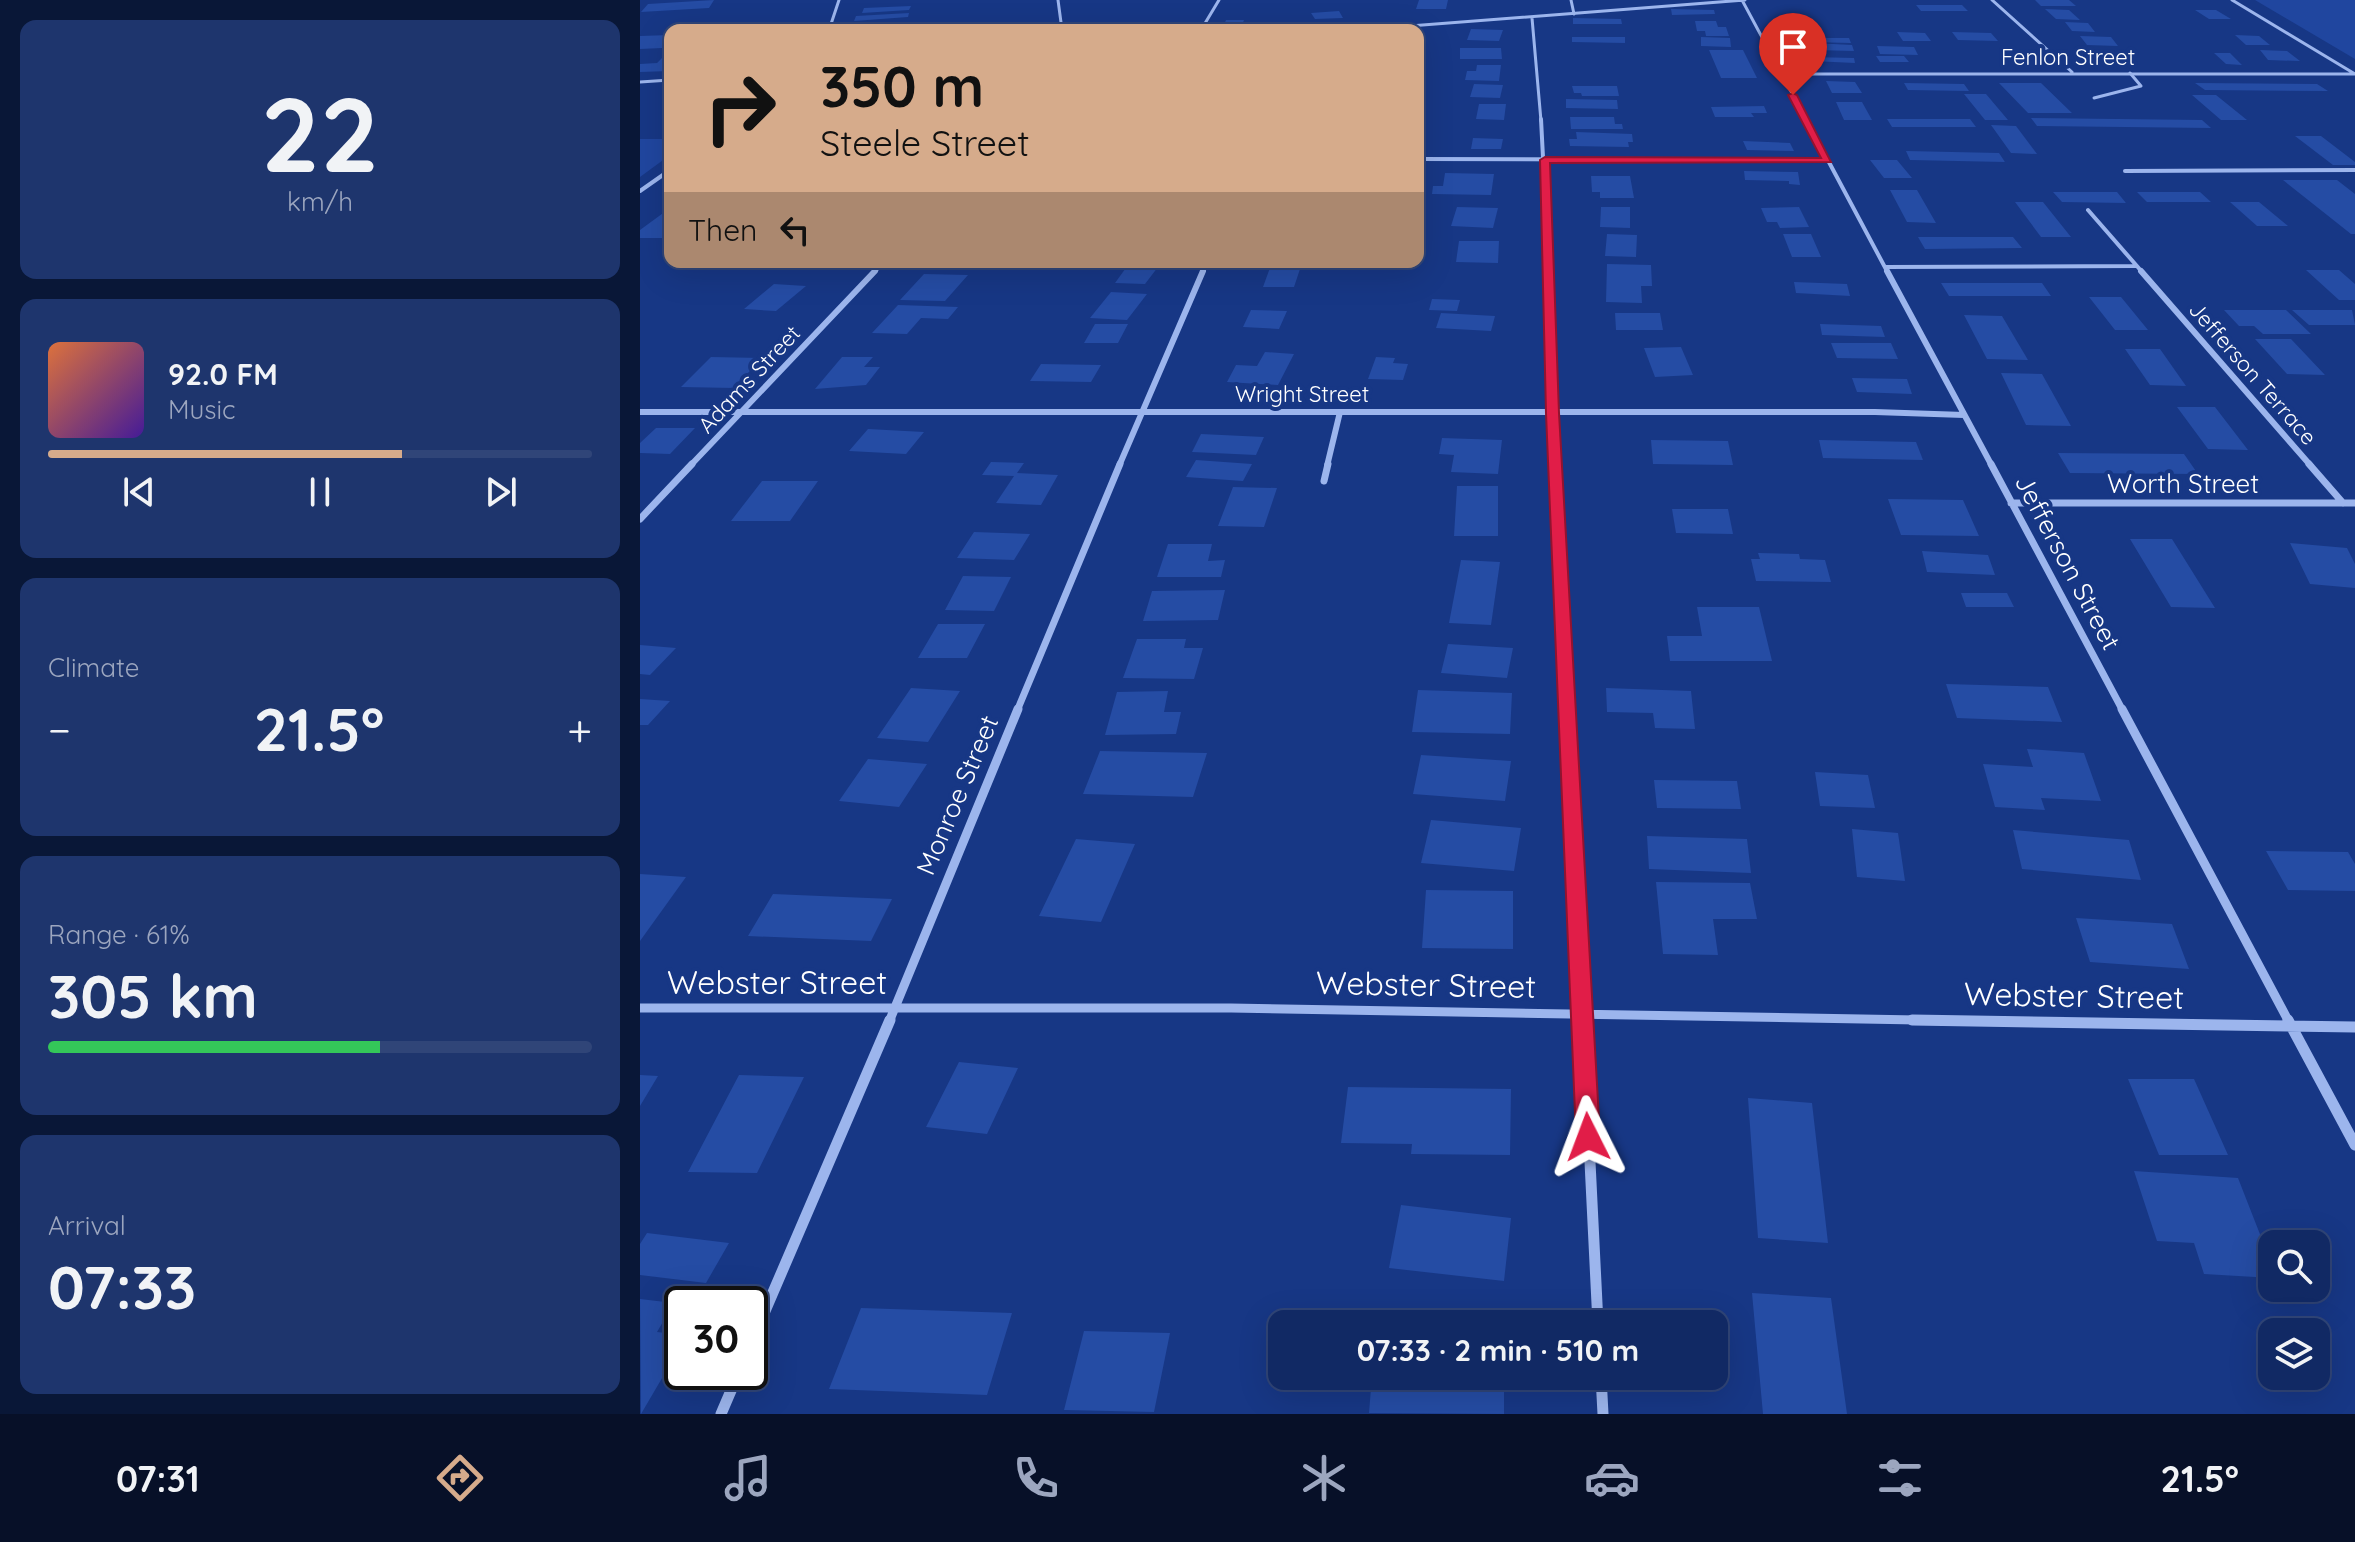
<!DOCTYPE html>
<meta charset="utf-8">
<style>
body{margin:0;font-family:Quicksand,sans-serif;background:#1e356d;color:#f1f3f6;height:100vh;display:flex;flex-direction:column;font-size:30px;white-space:nowrap}
*{box-sizing:border-box;margin:0}
p{font-size:26px;color:#9ca6bf}
.icon{flex:none;width:44px;height:44px;fill:none;stroke:currentColor;stroke-width:2;stroke-linecap:round;stroke-linejoin:round}
.map{position:relative;flex:1;overflow:hidden}
.sheet{display:flex;flex-direction:column;gap:20px;padding:20px;background:#091737;width:640px}
.sheet>*{flex:none}
.guide{position:absolute;left:24px;top:24px;width:760px;height:244px;border-radius:16px;box-shadow:0 8px 32px #0002,0 0 0 2px #304578;background:#d6ab8b;color:#111;overflow:hidden}
.buttons{position:absolute;left:1618px;top:1230px;display:grid;gap:16px}
.buttons a{display:grid;place-items:center;width:72px;height:72px;border-radius:16px;background:#112964;box-shadow:0 8px 32px #0002,0 0 0 2px #304578;font-size:40px}
.speed{position:absolute;left:24px;top:1286px;display:flex;gap:16px;font-size:40px;font-weight:700;text-align:center}
.speed>*{display:grid;place-content:center;width:104px;height:104px;border-radius:50%;background:#112964;box-shadow:0 8px 32px #0002,0 0 0 2px #304578;line-height:1}
.speed .limit{border:4px solid #111;border-radius:12px;background:#fff;color:#111}
.pin{position:absolute;display:grid;place-items:center;width:68px;height:68px;color:#fff;margin:-82px -34px;border-radius:50% 50% 50% 0;rotate:-45deg;box-shadow:0 0 8px #0007}
.pin .icon{rotate:45deg}
.me{position:absolute;width:88px;margin:-44px;rotate:357deg;stroke-linejoin:round;filter:drop-shadow(0 0 6px #0008)}
.turn{display:flex;align-items:center;gap:28px;height:168px;padding:0 24px;font-size:36px}
.turn .icon{width:104px;height:104px;stroke-width:2.5}
.turn b{display:block;font-size:56px;line-height:68px}
.then{display:flex;align-items:center;height:76px;padding:0 24px;background:#0003;gap:16px;font-size:30px}
.big{font-size:60px;font-weight:700;line-height:1.1}
.sheet .tile{flex:1;display:flex;flex-direction:column;justify-content:center;gap:12px;min-width:0;padding:0 28px;border-radius:16px;background:#1e356d}
.sheet .dial{align-items:center;gap:0}
.dial b{font-size:104px;line-height:1}
.song{display:flex;align-items:center;gap:24px}
.cover{width:96px;height:96px;border-radius:12px;background:linear-gradient(135deg,hsl(20 70% 55%),hsl(260 70% 35%))}
.played{height:8px;border-radius:4px;background:linear-gradient(90deg,#d6ab8b 65%,#304578 65%)}
.keys{display:flex;justify-content:space-around;direction:ltr}
.heat{display:flex;justify-content:space-between;align-items:center;font-size:44px;direction:ltr}
.charge{height:12px;border-radius:6px;background:linear-gradient(90deg,#34c759 61%,#304578 0)}
.trip{position:absolute;left:628px;top:1310px;width:460px;height:80px;border-radius:16px;background:#112964;box-shadow:0 8px 32px #0002,0 0 0 2px #304578;font-weight:700;line-height:80px;text-align:center}
.menu{display:flex;height:128px;justify-content:space-around;align-items:center;background:#071028;color:#9ca6bf}
.menu .icon{width:56px;height:56px}
.menu .selected{color:#d6ab8b}
.menu b{font-size:36px;color:#f1f3f6}
main{display:flex;flex:1;min-height:0}
.map>svg:first-child{display:block}
</style>
<main>
<section class="sheet">
<div class="tile dial"><b>22</b><p>km/h</p></div>
<div class="tile">
<div class="song"><i class="cover"></i><div><b>92.0 FM</b><p>Music</p></div></div>
<div class="played"></div>
<div class="keys"><svg class="icon" aria-label="previous" viewBox="0 0 24 24"><path d="M18 5L8 12l10 7zM5 5v14"/></svg><svg class="icon" aria-label="pause" viewBox="0 0 24 24"><path d="M8 5v14M16 5v14"/></svg><svg class="icon" aria-label="next" viewBox="0 0 24 24"><path d="M6 5l10 7-10 7zM19 5v14"/></svg></div>
</div>
<div class="tile"><p>Climate</p>
<div class="heat"><a>−</a><b class="big">21.5°</b><a>+</a></div>
</div>
<div class="tile"><p>Range · 61%</p><b class="big">305 km</b><div class="charge"></div></div>
<div class="tile"><p>Arrival</p><b class="big">07:33</b></div>
</section>
<div class="map">
<svg width="1715" height="1414" viewBox="0 0 1715 1414">
<rect width="100%" height="100%" fill="#173785"/>
<!-- green -->
<path fill="#20469f" d="M1615 0H1715V59Z
M0 139H30V155L0 177Z"/>
<!-- building -->
<path fill="#254ca4" d="M74 0 69 8 1 12 8 4Z
M779 0H808L806 9H776Z
M1395 0H1429L1436 6H1401Z
M1276 5H1322L1328 11H1281Z
M271 6 269 10 222 13 224 8Z
M1031 9 1074 10 1075 14 1032 15Z
M1405 9 1429 10 1440 20 1416 19Z
M1555 10H1576L1591 19H1569Z
M699 11 703 18 675 19 671 13Z
M269 13 268 17 214 21 216 16Z
M933 18 981 19 982 24H933Z
M586 20H604L600 30H582Z
M1055 21H1076L1078 27H1086L1089 36H1066L1065 31H1057Z
M1425 22 1448 23 1455 32 1432 31Z
M831 29 863 30 859 41 827 40Z
M1257 32 1285 33 1291 41H1263Z
M1312 32 1351 33 1358 41 1318 40Z
M30 35V41L22 48 0 49V36Z
M1595 35 1619 36 1630 45H1606Z
M1440 36 1471 37 1478 46 1447 45Z
M932 37H985V43L932 42Z
M1061 37 1090 38 1091 47 1061 46Z
M1167 38H1209L1211 43 1169 42Z
M1173 43 1212 45 1214 51 1174 50Z
M1237 46 1274 47 1278 55 1240 54Z
M820 48H861L862 59H820Z
M1069 50H1103L1117 78H1081Z
M1445 50 1469 51 1478 62H1455Z
M1620 50 1647 51 1660 61 1628 60Z
M1574 53H1590L1602 65 1586 64Z
M1236 56H1264L1269 62H1240Z
M30 57V71L0 72V64L17 63 22 58Z
M1171 57 1214 58 1215 63 1172 61Z
M837 65H861L859 81 825 80 827 71H836Z
M1186 81 1215 82 1222 93H1192Z
M1264 83 1324 84 1329 91 1268 90Z
M1359 83H1401L1432 113H1388Z
M1555 83 1677 84 1688 91 1565 90Z
M834 84 863 85 860 98 830 97Z
M932 86H977L979 96H942L941 93H934Z
M1324 94H1346L1368 120H1345Z
M1552 95H1576L1607 120H1581Z
M926 99 977 100 978 109 926 108Z
M1196 102H1222L1232 120H1204Z
M839 104H866L864 120 836 119Z
M1124 106 1127 113H1111L1114 117H1075L1071 107Z
M930 117H974L975 124H982L983 129H931Z
M1391 118 1562 120 1571 128 1397 126Z
M1247 119H1330L1336 127H1252Z
M1351 125 1376 126 1397 154 1371 153Z
M936 132 992 134 993 142H988L989 147 930 146 929 139H937Z
M1655 136H1681L1715 162V165H1693Z
M833 138 863 139 861 149H831Z
M1103 141 1150 143 1154 151 1107 150Z
M1266 151 1359 153 1365 162 1270 160Z
M1230 160H1257L1272 178H1244Z
M1104 171 1158 172 1160 185 1149 184V181L1105 180Z
M805 173 854 174 851 195 792 194 793 186H803Z
M951 176H990L994 198H960V192H952Z
M1643 180H1697L1715 194V234H1711Z
M1250 190H1277L1296 223 1267 222Z
M1413 192H1477L1486 203 1422 202Z
M1497 192H1560L1571 202H1507Z
M1375 202H1403L1431 237H1401Z
M1590 202H1619L1648 226H1617Z
M817 207 858 208 853 228 811 226Z
M961 207H990V228L960 227Z
M1159 207 1169 227 1140 228 1137 222H1127L1121 208Z
M30 208V238H0V230Z
M967 234 997 235 996 257 965 256Z
M1143 234H1171L1181 257H1152Z
M1278 237H1373L1382 248 1285 249Z
M819 241H859L858 263 816 262Z
M967 264 1011 265 1012 286H1001L1002 303 966 302Z
M488 265 518 267 505 284 475 283Z
M631 265 661 266 654 287H623Z
M1666 270H1699L1715 284V300H1699Z
M284 274 328 275 305 301 260 300Z
M1154 282 1207 284 1210 296 1156 293Z
M1301 283H1402L1411 296H1309Z
M134 284 166 286 136 311 104 309Z
M471 292 507 294 487 320 450 318Z
M1449 297H1481L1508 330H1475Z
M792 299 820 300 817 311 789 310Z
M258 305 318 307 308 319 281 318 267 334 232 333Z
M611 310 647 311 639 329 603 327Z
M1584 310H1646L1671 334H1623L1614 326H1599Z
M1652 310H1712L1715 325H1669Z
M801 313 855 316 851 331 796 328Z
M975 313H1020L1023 330H976Z
M1324 315 1362 316 1388 360 1347 359Z
M455 324H488L478 343H444Z
M1180 324 1241 326 1245 337 1182 335Z
M1615 339H1651L1685 375 1647 374Z
M1191 343H1251L1258 359 1197 358Z
M1041 347 1053 375 1015 377 1004 348Z
M1485 349H1520L1546 386 1510 385Z
M625 352 654 354 638 385 587 382 596 365 617 366Z
M71 357 122 358 94 388 41 387Z
M202 357H233L224 367H240L226 385 175 389Z
M736 357 755 358 753 363 768 364 763 380 728 379Z
M401 364 461 365 451 382 390 381Z
M1361 373 1402 374 1431 426 1386 425Z
M1212 378 1267 379 1272 394 1217 392Z
M1537 407H1575L1608 450 1568 449Z
M16 428H55L30 454 0 453V443Z
M228 429 284 432 266 454 209 451Z
M561 434 624 437 616 455 552 452Z
M802 438 862 440 858 474 811 472 814 455 799 454Z
M1011 440 1088 441 1093 465 1013 464Z
M1179 440 1276 442 1283 460 1183 458Z
M1418 453 1544 454 1558 474 1430 473Z
M556 460 612 464 603 481 546 477Z
M351 462 384 463 377 473 418 475 401 505 356 503 374 476 342 475Z
M122 481H178L150 521H91Z
M817 486H858V536H814Z
M593 487 637 488 624 527 578 526Z
M1248 499 1323 500 1339 536 1261 535Z
M1032 509H1088L1093 534 1036 533Z
M334 532 390 534 374 560 317 558Z
M1490 539H1532L1575 608 1531 607Z
M1650 543 1707 548 1715 564V588L1670 584Z
M528 544H572L568 561 585 560 581 577H517Z
M1282 551 1348 555 1355 575 1287 572Z
M1118 553 1159 554 1160 559 1185 560 1191 582 1116 581 1111 559H1120Z
M821 560 860 562 851 625 809 623Z
M323 576 371 577 354 611 305 610Z
M585 590 578 620 503 621 512 591Z
M1321 593H1367L1374 607H1326Z
M1057 607H1119L1132 661H1030L1027 636H1062Z
M298 624H345L327 658H278Z
M497 639H546L544 648H563L554 679 483 678Z
M808 644 873 648 867 678 801 673Z
M0 645 36 648 10 675 0 674Z
M1306 684 1408 687 1422 722 1317 718Z
M271 688 320 691 288 742 237 738Z
M966 688 1051 691 1055 729 1015 728 1013 713 967 712Z
M778 690 872 693 870 734 772 732Z
M528 691 524 712H541L536 734 465 735 477 692Z
M0 699 30 701 8 725H0Z
M1387 749 1444 753 1461 801 1401 798 1405 810 1355 807 1343 764 1393 767Z
M460 751 567 753 553 797 443 794Z
M781 755 871 761 865 801 773 794Z
M228 759 287 764 259 807 199 801Z
M1175 772 1228 775 1235 808 1180 806Z
M1014 780 1097 781 1101 809 1017 808Z
M791 820 881 828 874 871 781 863Z
M1212 829 1258 833 1265 881 1217 877Z
M1373 830 1489 840 1501 880 1382 869Z
M1007 836 1107 839 1111 873 1009 869Z
M436 839 495 844 461 922 399 916Z
M1626 851 1708 852 1715 864V891L1648 890Z
M0 874 46 877 0 941Z
M1016 882 1110 883 1117 919H1073L1078 955 1023 954Z
M786 890 873 891V949L782 948Z
M133 894 252 899 231 941 108 936Z
M1436 918 1532 924 1549 969 1450 962Z
M319 1062 378 1068 347 1134 286 1127Z
M0 1075 18 1076 0 1106Z
M99 1075 164 1077 117 1173 48 1172Z
M1488 1079H1554L1588 1155H1519Z
M708 1087 871 1089 870 1155 771 1154 772 1144 701 1143Z
M1108 1098 1172 1103 1188 1243 1118 1238Z
M1494 1171 1598 1178 1632 1265V1278L1564 1274 1554 1243 1517 1241Z
M761 1205 871 1218 864 1281 749 1268Z
M7 1233 89 1243 66 1283 0 1275V1244Z
M1112 1293 1191 1298 1207 1414H1123Z
M0 1299 34 1303 17 1332 42 1335V1344L1 1414Z
M221 1308 372 1313 347 1395 189 1389Z
M444 1331 530 1333 514 1412 424 1410Z
M732 1376H864V1414L729 1413Z"/>
<g fill="none" stroke-linecap="round" stroke-linejoin="round">
<!-- lane -->
<path stroke="#9cb5ed" stroke-width="3" d="M1454 98 1501 86 1490 73"/>
<!-- street-far5 -->
<path stroke="#9cb5ed" stroke-width="3" d="M418 0 422 30
M931 0 934 14
M1102 0 1167 121
M1352 0 1432 72
M1592 0 1715 74
M892 18 901 121
M189 30 199 0
M561 30 579 0
M718 30 1105 0
M1141 74H1715
M0 82 30 80"/>
<!-- street-far4 -->
<path stroke="#9cb5ed" stroke-width="4" d="M901 119 909 273
M1166 119 1248 273
M778 159 1188 160
M1485 171 1715 170
M0 191 30 170
M1448 210 1503 273
M1245 267 1496 266
M233 273 244 262
M562 273 567 262"/>
<!-- street-far3 -->
<path stroke="#9cb5ed" stroke-width="6" d="M909 271 916 466
M1247 271 1352 466
M1501 271 1671 466
M0 412H1235L1324 415
M50 466 235 271
M479 466 563 271
M687 466 700 412"/>
<!-- street-far2 -->
<path stroke="#9cb5ed" stroke-width="7" d="M916 464 928 711
M1351 464 1483 711
M1669 464 1703 503
M684 481 688 464
M1371 503H1715
M0 519 52 464
M377 711 480 464"/>
<!-- street-far1 -->
<path stroke="#9cb5ed" stroke-width="9" d="M928 709 943 1022
M1482 709 1649 1022
M0 1008H591L1390 1022
M249 1022 378 709"/>
<!-- street -->
<path stroke="#9cb5ed" stroke-width="11" d="M943 1020 958 1324
M1272 1020 1715 1027
M1648 1020 1715 1145
M110 1346 250 1020
M961 1376 963 1414
M81 1414 99 1372"/>
</g>
<!-- route -->
<path fill="#e11d48" stroke="#92132f" stroke-width="2" d="M1153 93 1157 95 1191 162 910 163 919 413 960 1137 957 1145 948 1148 939 1145 936 1137 906 413 900 160 905 157 1181 158 1148 95Z"/>
<g text-anchor="middle" dominant-baseline="central" stroke-width="8" stroke-linejoin="round" paint-order="stroke">
<!-- far-street labels -->
<g font-size="22" fill="#fff" stroke="#173785">
<text x="1428" y="57">Fenlon Street</text>
<text transform="translate(1613 373) rotate(49)">Jefferson Terrace</text>
<text transform="translate(109 379) rotate(-47)">Adams Street</text>
<text x="662" y="394">Wright Street</text>
</g>
<!-- street labels -->
<g font-size="26" fill="#fff" stroke="#173785">
<text x="1543" y="483">Worth Street</text>
<text transform="translate(1428 562) rotate(62)">Jefferson Street</text>
<text transform="translate(317 795) rotate(-67)">Monroe Street</text>
</g>
<!-- near-street labels -->
<g font-size="32" fill="#fff" stroke="#173785">
<text x="137" y="982">Webster Street</text>
<text transform="translate(786 984) rotate(1)">Webster Street</text>
<text transform="translate(1434 995) rotate(1)">Webster Street</text>
</g>
</g>
</svg>
<div class="buttons">
<a><svg class="icon" aria-label="search" viewBox="0 0 24 24"><circle cx="10" cy="10" r="6"/><path d="M15 15l6 6"/></svg></a>
<a><svg class="icon" aria-label="layers" viewBox="0 0 24 24"><path d="M12 4l9 5-9 5-9-5zM3 14l9 5 9-5"/></svg></a>
</div>
<div class="speed"><div class="limit">30</div></div>
<div class="pin" style="left:1153px;top:95px;background:#d93025"><svg class="icon" aria-label="arrive" viewBox="0 0 24 24"><path d="M6 21V4h12l-3 4 3 4H6"/></svg></div>
<svg class="me" style="left:948px;top:1137px" viewBox="-20 -20 40 40"><path d="M0-17L14 15 0 8-14 15z" fill="#e11d48" stroke="#fff" stroke-width="4"/></svg>
<div class="trip">07:33 · 2 min · 510 m</div>
<div class="guide">
<div class="turn"><svg class="icon" aria-label="right" viewBox="0 0 24 24"><path d="M7 20v-9h11M14 6l5 5-5 5"/></svg><div><b>350 m</b>Steele Street</div></div>
<div class="then">Then<svg class="icon" aria-label="left" viewBox="0 0 24 24"><path d="M17 20v-9H6M10 6l-5 5 5 5"/></svg></div>
</div>
</div>
</main>
<nav class="menu">
<b>07:31</b>
<svg class="icon selected" aria-label="directions" viewBox="0 0 24 24"><path d="M12 3l9 9-9 9-9-9zM9 14v-3h6M13 9l2 2-2 2"/></svg>
<svg class="icon" aria-label="music" viewBox="0 0 24 24"><path d="M9 18V5l10-2v13"/><circle cx="6" cy="18" r="3"/><circle cx="16" cy="16" r="3"/></svg>
<svg class="icon" aria-label="phone" viewBox="0 0 24 24"><path d="M5 4h4l2 5-3 2q2 4 5 5l2-3 5 2v4C11 20 4 13 5 4z"/></svg>
<svg class="icon" aria-label="climate" viewBox="0 0 24 24"><path d="M12 3v18M4 7l16 10M4 17L20 7"/></svg>
<svg class="icon" aria-label="car" viewBox="0 0 24 24"><path d="M5 17H2v-5l4-1 3-4h7l3 4 3 1v5h-3M9 17h6M6 11h13"/><circle cx="7" cy="17" r="2"/><circle cx="17" cy="17" r="2"/></svg>
<svg class="icon" aria-label="filters" viewBox="0 0 24 24"><path d="M4 7h16M4 17h16"/><circle cx="9" cy="7" r="2"/><circle cx="15" cy="17" r="2"/></svg>
<b>21.5°</b>
</nav>
